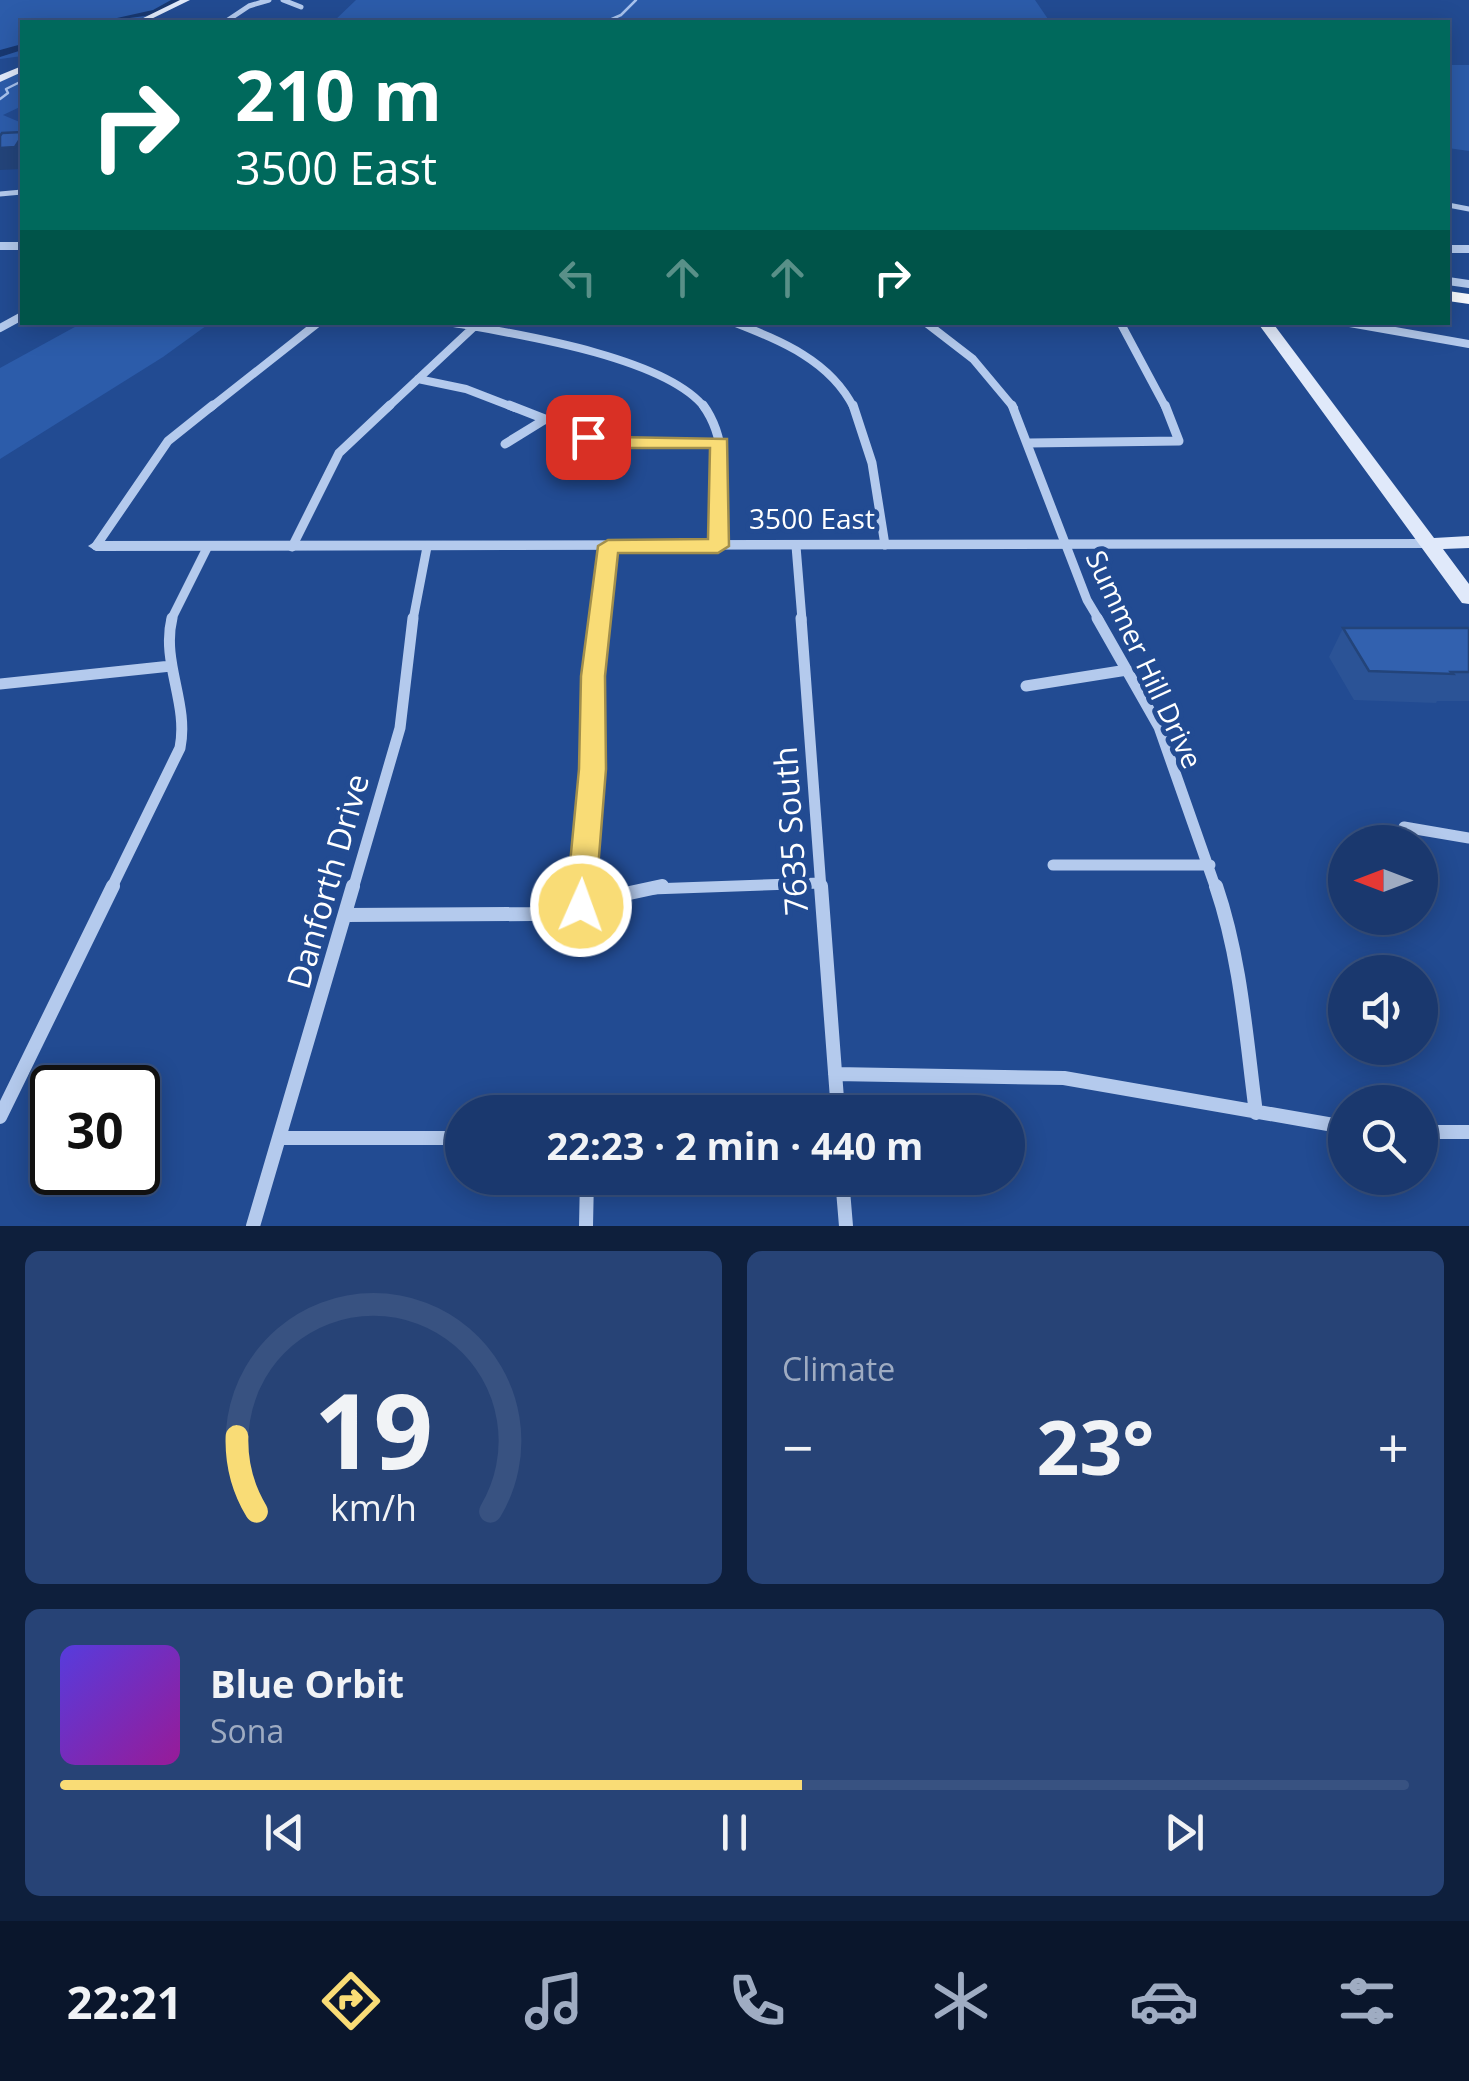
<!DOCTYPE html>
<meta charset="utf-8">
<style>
body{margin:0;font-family:"Open Sans",sans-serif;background:#274376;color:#f1f3f6;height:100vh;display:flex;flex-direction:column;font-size:38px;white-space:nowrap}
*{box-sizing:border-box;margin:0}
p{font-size:32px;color:#9facc2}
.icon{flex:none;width:55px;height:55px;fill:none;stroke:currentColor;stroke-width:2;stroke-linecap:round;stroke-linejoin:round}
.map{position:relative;height:1226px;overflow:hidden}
.details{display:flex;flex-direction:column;gap:25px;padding:25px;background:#0e1f3c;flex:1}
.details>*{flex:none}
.banner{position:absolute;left:20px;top:20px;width:1430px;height:305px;border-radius:0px;box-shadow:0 5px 25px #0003,0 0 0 2px #385281;background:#00695c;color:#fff;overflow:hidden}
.needle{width:65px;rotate:270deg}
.controls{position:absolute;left:1328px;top:825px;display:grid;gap:20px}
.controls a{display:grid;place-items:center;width:110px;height:110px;border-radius:50%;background:#1a386e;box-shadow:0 5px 25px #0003,0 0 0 2px #385281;font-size:50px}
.speed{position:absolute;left:30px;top:1065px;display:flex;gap:20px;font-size:50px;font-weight:700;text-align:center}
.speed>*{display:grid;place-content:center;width:130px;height:130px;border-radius:50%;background:#1a386e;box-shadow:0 5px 25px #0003,0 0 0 2px #385281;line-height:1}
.speed .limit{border:5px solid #111;border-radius:15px;background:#fff;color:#111}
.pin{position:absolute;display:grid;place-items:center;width:85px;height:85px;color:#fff;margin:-42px;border-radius:20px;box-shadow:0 5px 15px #0006}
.me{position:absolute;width:110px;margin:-55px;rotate:2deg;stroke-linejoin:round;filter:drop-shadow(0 0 8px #0008)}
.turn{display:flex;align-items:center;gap:35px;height:210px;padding:0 50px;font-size:45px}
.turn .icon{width:130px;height:130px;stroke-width:2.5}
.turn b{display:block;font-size:70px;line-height:85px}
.lanes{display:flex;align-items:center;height:95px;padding:0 50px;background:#0003;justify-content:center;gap:50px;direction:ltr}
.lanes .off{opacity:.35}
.big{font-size:75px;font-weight:700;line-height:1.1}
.details .tile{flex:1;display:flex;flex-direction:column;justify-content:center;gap:15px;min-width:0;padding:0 35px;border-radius:15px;background:#274376}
.details .dial{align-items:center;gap:0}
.dial svg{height:260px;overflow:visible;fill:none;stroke:#385281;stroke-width:7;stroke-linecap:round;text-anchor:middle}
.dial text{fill:#f1f3f6;stroke:none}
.song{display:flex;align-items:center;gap:30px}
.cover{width:120px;height:120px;border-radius:15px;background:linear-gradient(135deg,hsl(250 70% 55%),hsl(300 70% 35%))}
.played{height:10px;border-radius:5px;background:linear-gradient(90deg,#f9dc76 55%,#385281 55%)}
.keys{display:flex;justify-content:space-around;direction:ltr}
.heat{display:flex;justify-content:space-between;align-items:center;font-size:55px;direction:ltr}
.details .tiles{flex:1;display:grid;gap:25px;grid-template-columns:1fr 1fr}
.tile:last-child{grid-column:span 2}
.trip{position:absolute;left:445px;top:1095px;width:580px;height:100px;border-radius:50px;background:#1a386e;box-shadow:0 5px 25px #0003,0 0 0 2px #385281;font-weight:700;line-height:100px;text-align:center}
.tabs{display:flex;height:160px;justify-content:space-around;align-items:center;background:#0a162c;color:#9facc2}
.tabs .icon{width:70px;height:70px}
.tabs .current{color:#f9dc76}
.tabs b{font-size:45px;color:#f1f3f6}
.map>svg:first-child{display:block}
</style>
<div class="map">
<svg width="1469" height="1226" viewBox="0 0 1469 1226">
<rect width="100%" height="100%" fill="#224b92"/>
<!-- green -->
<path fill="#2c5caa" d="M0 0H182L133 22H22V56L0 59Z
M356 0H1035L1050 22H333Z
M1448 65H1469V151L1448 148Z
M22 71V106L3 115 22 123V140L0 141V82Z
M82 323H210L163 357 0 459V368Z"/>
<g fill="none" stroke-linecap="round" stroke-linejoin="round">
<!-- stream -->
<path stroke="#a8c3ee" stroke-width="2.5" d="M605 22 621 15 636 0
M0 99 8 93 6 89 22 81"/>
<!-- river -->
<path fill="#183871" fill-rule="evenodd" d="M171 0H183L160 14 99 22 153 10Z
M22 44V50L0 57V50Z"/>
<!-- minor-far4 -->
<path stroke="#b4caed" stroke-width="5" d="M283 0 301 7
M225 22 249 6 269 0
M0 194 22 192
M1448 205 1469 209"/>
<!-- minor-far3 -->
<path stroke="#b4caed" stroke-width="8" d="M0 246H22
M1448 249H1469
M1448 281 1469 284
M448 322C511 333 665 356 705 408
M733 322C781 341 830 360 854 408
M925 322 973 359 1014 408
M1120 322 1166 408
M1344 322 1469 344
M0 328 22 316
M418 379 466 389 515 408
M210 408 319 322
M387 408 477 324"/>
<!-- minor-far2 -->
<path stroke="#b4caed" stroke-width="9" d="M509 405 601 441 720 443
M703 405C733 446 720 499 718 546
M853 405 872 463 885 545
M1012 405 1087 600 1099 620
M1029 443 1179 441 1165 405
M505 444 544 420
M96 546 168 441 213 405
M796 546 802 620
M292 547 339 453 390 405
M171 620 208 546
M413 620 427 547
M600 620 609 546"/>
<!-- minor-far1 -->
<path stroke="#b4caed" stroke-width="11" d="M801 618 821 889
M1097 618 1159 727 1216 889
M0 684 171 666
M1026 686 1127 670
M1404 827 1469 838
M1053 865H1210
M111 889 180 748C189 703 161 663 172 618
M353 889 400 728 413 618
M583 889 593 769V676L600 618
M651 889 821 883"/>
<!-- minor -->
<path stroke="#b4caed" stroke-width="14" d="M821 886 838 1112
M1216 886C1241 959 1246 1037 1256 1113
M581 906 583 886
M346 915 532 914 662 886
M835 1074 1064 1078 1345 1127
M0 1117 113 886
M1420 1132H1469
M280 1138H462
M842 1178 846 1226
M253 1226 353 886
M586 1226 587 1178"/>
<!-- tertiary -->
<path fill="#b4caed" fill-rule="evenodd" d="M1429 539 1437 544 1435 548 96 551 88 546 96 541Z"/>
<!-- secondary -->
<path fill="#e0e9fa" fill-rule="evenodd" d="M180 0H190L145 22H135Z
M22 66V72L0 82V75Z
M1257 322H1272L1434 538 1469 536V548L1443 549 1469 584V604L1462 603Z"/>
<!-- primary -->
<path fill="#fafbff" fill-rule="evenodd" d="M1448 291 1469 294V304L1448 301Z"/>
</g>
<!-- wall -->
<path fill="#2b5396" d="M1343 628H1469V701H1437L1436 703 1354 700 1329 657Z"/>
<!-- shaded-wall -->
<path fill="#23447a" d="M22 136V169L0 170V148Z"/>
<!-- building -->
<path fill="#3261af" stroke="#23447a" stroke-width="2.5" d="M22 132V136L15 147 0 148V136L2 133Z
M1343 628H1469V672H1451L1453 674 1369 671Z"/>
<!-- route -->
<path fill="#f9dc76" stroke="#a28f4d" stroke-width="2.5" d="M588 432 615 437 727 439 729 546 718 553H618L605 676 606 769 595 906 591 914 581 918 570 914 566 906 579 769 581 676 598 546 608 540 708 539 710 448H615L582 441V433Z"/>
<g text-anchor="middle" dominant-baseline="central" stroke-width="10" stroke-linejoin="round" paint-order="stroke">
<!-- street labels -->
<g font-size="28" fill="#fff" stroke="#224b92">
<text x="812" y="518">3500 East</text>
<text transform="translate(1145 659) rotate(65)">Summer Hill Drive</text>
</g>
<!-- near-street labels -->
<g font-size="32" fill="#fff" stroke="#224b92">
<text transform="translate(790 831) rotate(-94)">7635 South</text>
<text transform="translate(327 881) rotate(-74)">Danforth Drive</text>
</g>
</g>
</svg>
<div class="controls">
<a><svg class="needle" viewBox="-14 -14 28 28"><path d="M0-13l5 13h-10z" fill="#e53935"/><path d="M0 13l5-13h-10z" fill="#9facc2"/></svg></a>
<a><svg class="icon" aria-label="sound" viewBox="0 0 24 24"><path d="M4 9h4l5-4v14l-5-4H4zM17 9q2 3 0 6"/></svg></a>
<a><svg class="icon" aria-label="search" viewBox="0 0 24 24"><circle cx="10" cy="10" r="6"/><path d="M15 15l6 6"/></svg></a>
</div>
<div class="speed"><div class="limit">30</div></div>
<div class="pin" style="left:588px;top:437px;background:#d93025"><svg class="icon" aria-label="arrive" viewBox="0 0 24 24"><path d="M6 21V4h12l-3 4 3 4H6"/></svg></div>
<svg class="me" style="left:581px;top:906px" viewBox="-20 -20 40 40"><circle r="17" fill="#f9dc76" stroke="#fff" stroke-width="3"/><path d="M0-11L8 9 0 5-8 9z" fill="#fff"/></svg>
<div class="trip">22:23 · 2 min · 440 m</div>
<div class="banner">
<div class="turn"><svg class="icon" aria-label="right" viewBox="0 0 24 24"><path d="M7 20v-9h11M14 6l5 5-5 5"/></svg><div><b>210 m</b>3500 East</div></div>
<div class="lanes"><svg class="icon off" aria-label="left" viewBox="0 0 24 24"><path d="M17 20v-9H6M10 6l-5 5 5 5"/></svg><svg class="icon off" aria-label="ahead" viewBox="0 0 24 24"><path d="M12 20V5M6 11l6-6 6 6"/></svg><svg class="icon off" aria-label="ahead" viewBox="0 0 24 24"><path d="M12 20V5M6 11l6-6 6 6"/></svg><svg class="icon" aria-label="right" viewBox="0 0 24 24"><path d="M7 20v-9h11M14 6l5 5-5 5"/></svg></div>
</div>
</div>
<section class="details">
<div class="tiles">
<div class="tile dial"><svg viewBox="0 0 100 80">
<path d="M14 69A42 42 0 1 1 86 69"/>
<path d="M14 69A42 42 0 0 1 8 46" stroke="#f9dc76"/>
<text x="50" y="56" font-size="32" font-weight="700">19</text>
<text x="50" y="72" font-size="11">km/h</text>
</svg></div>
<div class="tile"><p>Climate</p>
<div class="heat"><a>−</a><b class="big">23°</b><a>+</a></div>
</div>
<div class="tile">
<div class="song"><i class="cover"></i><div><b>Blue Orbit</b><p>Sona</p></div></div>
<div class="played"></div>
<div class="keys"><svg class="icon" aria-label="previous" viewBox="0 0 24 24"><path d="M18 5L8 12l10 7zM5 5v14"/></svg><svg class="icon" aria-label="pause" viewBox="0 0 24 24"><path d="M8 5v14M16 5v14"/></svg><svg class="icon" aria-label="next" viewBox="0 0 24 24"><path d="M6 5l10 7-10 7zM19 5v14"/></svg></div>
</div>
</div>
</section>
<nav class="tabs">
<b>22:21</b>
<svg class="icon current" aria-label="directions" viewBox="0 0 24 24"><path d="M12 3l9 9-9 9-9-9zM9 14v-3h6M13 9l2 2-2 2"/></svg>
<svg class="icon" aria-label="music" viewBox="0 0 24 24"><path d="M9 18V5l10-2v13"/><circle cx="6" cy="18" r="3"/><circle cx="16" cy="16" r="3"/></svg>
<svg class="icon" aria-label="phone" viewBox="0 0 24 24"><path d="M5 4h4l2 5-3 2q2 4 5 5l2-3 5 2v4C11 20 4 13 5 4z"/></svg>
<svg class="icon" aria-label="climate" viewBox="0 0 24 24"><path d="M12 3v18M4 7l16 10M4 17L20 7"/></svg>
<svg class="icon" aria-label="car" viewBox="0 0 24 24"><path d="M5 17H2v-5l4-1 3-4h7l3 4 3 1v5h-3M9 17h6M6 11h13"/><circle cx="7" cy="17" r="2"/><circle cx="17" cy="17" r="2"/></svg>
<svg class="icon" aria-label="filters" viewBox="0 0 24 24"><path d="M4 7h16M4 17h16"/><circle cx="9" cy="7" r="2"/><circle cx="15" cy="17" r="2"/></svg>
</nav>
